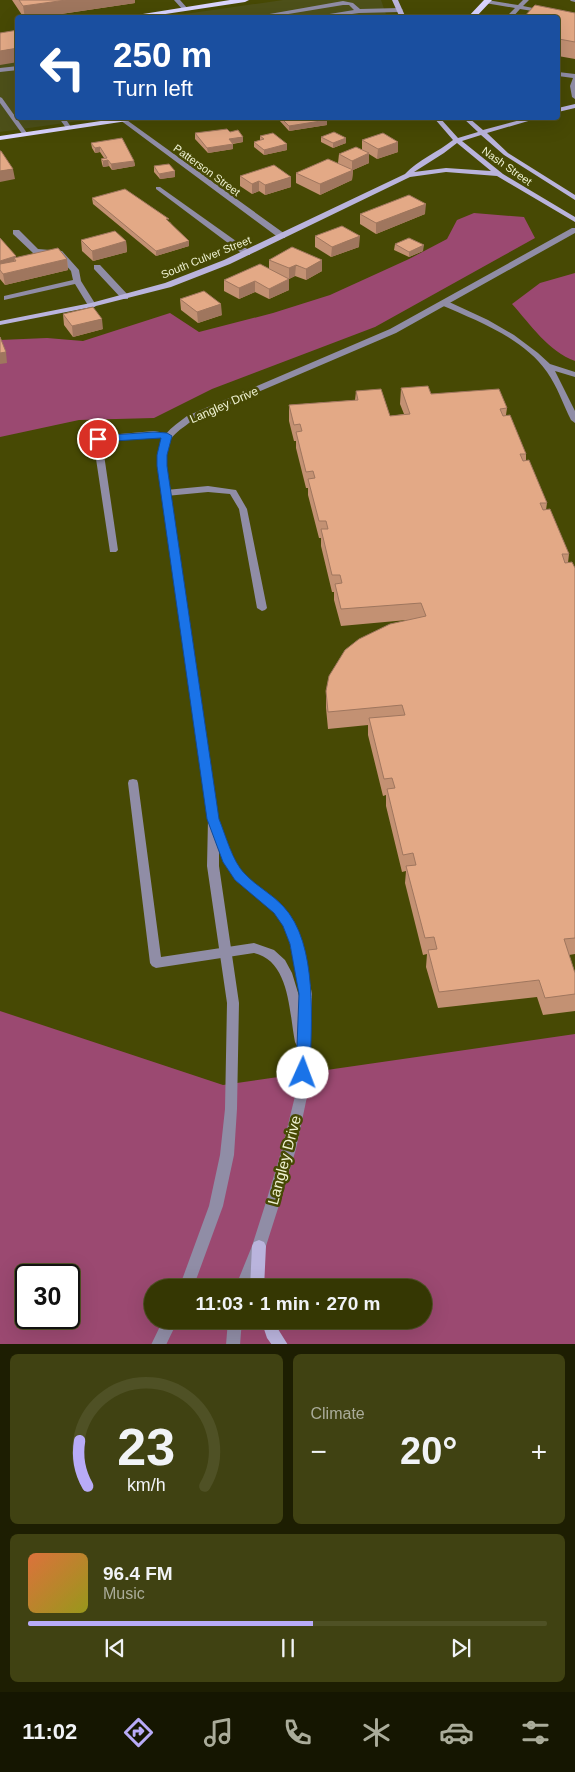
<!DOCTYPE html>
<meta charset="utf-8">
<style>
body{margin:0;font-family:Helvetica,sans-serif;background:#404212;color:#f1f3f6;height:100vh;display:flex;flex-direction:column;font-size:19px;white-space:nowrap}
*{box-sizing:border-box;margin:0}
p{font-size:16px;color:#aaac9a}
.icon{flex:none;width:28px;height:28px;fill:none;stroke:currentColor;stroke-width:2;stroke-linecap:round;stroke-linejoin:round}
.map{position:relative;height:1344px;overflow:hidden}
.panel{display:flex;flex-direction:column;gap:10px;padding:10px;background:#1d1e02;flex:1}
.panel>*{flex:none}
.top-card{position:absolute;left:15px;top:15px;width:545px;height:105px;border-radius:5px;box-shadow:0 5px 20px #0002,0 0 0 1px #4f5125;background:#1a4fa0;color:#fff;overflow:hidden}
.speed{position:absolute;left:15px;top:1264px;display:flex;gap:10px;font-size:25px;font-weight:700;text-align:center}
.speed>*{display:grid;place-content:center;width:65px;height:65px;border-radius:50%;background:#353703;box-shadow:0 5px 20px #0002,0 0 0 1px #4f5125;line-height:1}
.speed .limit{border:2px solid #111;border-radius:8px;background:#fff;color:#111}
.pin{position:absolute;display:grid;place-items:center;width:42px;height:42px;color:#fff;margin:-21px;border:2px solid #fff;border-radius:50%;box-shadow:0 1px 5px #0007}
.me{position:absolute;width:55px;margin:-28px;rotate:2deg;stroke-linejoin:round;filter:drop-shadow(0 0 4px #0008)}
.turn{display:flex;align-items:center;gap:18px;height:105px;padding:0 15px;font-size:22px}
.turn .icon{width:65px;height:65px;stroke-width:2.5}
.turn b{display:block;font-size:35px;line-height:42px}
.big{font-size:38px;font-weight:600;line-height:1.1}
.panel .tile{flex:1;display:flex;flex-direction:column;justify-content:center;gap:8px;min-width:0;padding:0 18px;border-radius:8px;background:#404212}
.panel .dial{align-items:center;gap:0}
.dial svg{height:130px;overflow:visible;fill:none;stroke:#4f5125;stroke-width:7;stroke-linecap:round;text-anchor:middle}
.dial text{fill:#f1f3f6;stroke:none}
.song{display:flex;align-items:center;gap:15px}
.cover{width:60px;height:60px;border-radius:8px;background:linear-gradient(135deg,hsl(20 70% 55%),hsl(60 70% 35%))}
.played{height:5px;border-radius:2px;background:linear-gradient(90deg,#b8abf7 55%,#4f5125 55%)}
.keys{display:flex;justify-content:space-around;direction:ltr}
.heat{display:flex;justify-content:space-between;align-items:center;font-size:28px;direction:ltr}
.panel .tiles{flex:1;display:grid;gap:10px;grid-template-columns:1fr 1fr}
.tile:last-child{grid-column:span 2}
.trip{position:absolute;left:144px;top:1279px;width:288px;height:50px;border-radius:25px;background:#353703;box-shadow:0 5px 20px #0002,0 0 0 1px #4f5125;font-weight:600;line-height:50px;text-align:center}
.menu{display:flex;height:80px;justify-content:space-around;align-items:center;background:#151601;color:#aaac9a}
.menu .icon{width:35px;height:35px}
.menu .selected{color:#b8abf7}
.menu b{font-size:22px;color:#f1f3f6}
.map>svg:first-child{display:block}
</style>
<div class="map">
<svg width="575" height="1345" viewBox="0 0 575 1345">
<rect width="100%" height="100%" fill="#474904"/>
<!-- built -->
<path fill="#4d5019" d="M283 0H381L387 17 157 18Z
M17 37 18 118H101L0 132V40Z"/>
<!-- green -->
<path fill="#9b4971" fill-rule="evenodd" d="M474 213 524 217 535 238 375 327 212 389 154 418 79 420 0 437V340L47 338 83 341 170 313 199 332 273 313 330 295 409 259 447 239 457 220Z
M575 273V361C549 352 530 324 512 304L540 283Z
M0 1011 223 1085 575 1034V1344L0 1345ZM26 1275H69V1318H26ZM152 1288H422V1320H152Z"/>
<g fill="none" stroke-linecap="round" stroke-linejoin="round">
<!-- lane -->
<path fill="#908da6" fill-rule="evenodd" d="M487 0 518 5 523 0H529L523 6 548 11 545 13 520 9 512 18H505L515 8 485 3 484 2Z
M570 0H575V2L571 1Z
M343 1 353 3 360 9 400 8 403 10 400 12 359 13 324 18H305L354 10 349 5H343L264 18H247Z
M18 66V70L0 72V68Z
M558 72 575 74V99L572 97 570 86 573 78 558 76Z
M0 97 2 98 27 133V135H23L0 103Z
M59 118H65L71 127 70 128H66Z
M156 187H160L250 251V255H244L156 189Z
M13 230H19L38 249 62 251 79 270 81 281 96 305 95 307H89L75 284 4 300V296L73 280 71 271 57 255 33 253 13 234Z
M94 265H100L128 295V299H122L94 269Z
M441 301H447L488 320 514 335 538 353 550 364 575 372V377L555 371 575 411V423L571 420C563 404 557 386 547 372 523 338 478 321 441 305Z
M154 431 170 434 171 436 167 439 154 437 102 441 118 550 116 552H110L93 439 97 436Z
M208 486 236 490 247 509 267 608 265 610 262 611 257 608 239 509 230 494 208 492 166 496 162 493 166 490Z
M133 779 137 780 138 783 161 957 254 943 274 950 285 960 292 973 299 996 307 1042 305 1046 301 1047 297 1046 295 1042C289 1012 290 961 254 953L156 968 152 966 150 963 128 783 129 780Z"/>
<!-- street -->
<path fill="#908da6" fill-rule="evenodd" d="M174 0H180L188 9 187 10H183Z
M120 118H124L285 234V238H279L120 120Z
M572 228H575V233L396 333 193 420C172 436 166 437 166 466L218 819 235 861 243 874 283 907 293 921 302 944 312 994 308 1092 296 1149 280 1202 266 1246 249 1288H235L252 1246 266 1202 282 1149 296 1092 300 994 290 944 284 926 275 913 235 880 224 862 219 846V866L239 1003 237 1109 234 1155 223 1206 193 1288H179L209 1206 220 1155 225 1109 227 1003 207 866 208 819 158 466C158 436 165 433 187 416L390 329Z
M163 1320H178L166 1345H151Z
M228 1320H242L240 1345H226Z"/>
<!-- secondary -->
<path fill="#bab4dd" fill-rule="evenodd" d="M392 0H398L406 18H400Z
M575 104V108L558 112V108Z
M434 118H440L458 138 478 132 463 118H469L483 130 528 118H536L535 119 487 133 508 153 575 195V200L504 155 481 135 462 141 503 174 575 217V222L497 176 446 172 410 177 230 264 171 287 92 307 0 325V321L91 303 165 283 224 260 405 174C418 160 438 152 453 140ZM457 143 491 171 446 168 414 172 444 153Z
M259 1240 264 1242 266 1246 264 1288H250L252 1246 254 1242Z
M261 1320H275L278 1329 288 1345H272L267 1338Z"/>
<!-- primary -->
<path fill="#dad4fe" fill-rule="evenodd" d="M230 0H249L245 2 139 18H118Z
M484 0H492L475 18H467Z
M121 118H138L134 120 0 140V136Z"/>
</g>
<!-- wall -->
<path fill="#c39173" d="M12 0H135V3L34 18H24Z
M575 13V59L558 56V18Z
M279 118H324L327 125 289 131 279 120Z
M230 132 243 142 233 144V149L208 153 195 139V133Z
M260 136 287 150 264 155 254 147V142L260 140Z
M321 137 346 138V143L333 148 321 142Z
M362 140 398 142V152L377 159 369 154V163L353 170 352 180 320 195 296 183V173L338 163 339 154 362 150Z
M91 143 134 161 135 166 112 170 109 166 103 167 102 164 101 159 104 158 100 152 95 153 92 148Z
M154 166 175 171V177L160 179 154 172Z
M240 176 291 187 265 195 259 191 252 194 240 186Z
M92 198 170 222 189 246 156 256 93 204Z
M360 214H425L376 234 360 224Z
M315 236 359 247 331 257 315 247Z
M0 238 16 258 67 259 68 270 5 285 0 279Z
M81 240 126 241 127 252 93 261 82 251Z
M395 244 423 251 409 257 394 250Z
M269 260 322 271 306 280 295 276 289 279V290L269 299 255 292 239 299 224 291V280L269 268Z
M180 299 222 315 198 323 181 310Z
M63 314 103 329 73 337 64 325Z
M401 388 507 408 506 415 526 454V461L547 503 546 510 569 554 568 563 575 568V954L569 955 575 973V1011L543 1015 537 997 438 1008 426 967 427 954 423 955 405 883 406 871 402 872 386 806V795L383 796 368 735V725L328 729 326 708V691L407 620 341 626 334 600V592H332L321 546V538H319L308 495V488H306L296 448V441H294L289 421V405L355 400 356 391 390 416 404 414 400 404Z"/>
<!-- shaded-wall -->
<path fill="#9f765e" d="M66 0H135V3L34 18H25L23 6Z
M18 48V62L0 65V51Z
M327 120V125L289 131V126Z
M243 137V142L229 144V139Z
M346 138V143L333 148V143Z
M398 142V152L377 159 378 149Z
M233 144V149L208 153 207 148Z
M287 144V150L264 155V150Z
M100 147V152L95 153V148Z
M369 153V163L353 170 352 180 320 195V184L352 170V161Z
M108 160 109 166 103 167V161Z
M134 161 135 166 112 170 111 164Z
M13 169 15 179 0 182V171Z
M175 171V177L160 179 159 174Z
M291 177V187L265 195V185Z
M259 181V191L252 194V184Z
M426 204 425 214 376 234V223Z
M360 236 359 247 331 257 332 247Z
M126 241 127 252 93 261 92 251Z
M189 241V246L156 256V251Z
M424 245 423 251 409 257V252Z
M16 256 17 267 16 261 14 258 15 267 0 270V261Z
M67 259 68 270 5 285 3 274Z
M322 260V271L306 280V269Z
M296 265 295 276 289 279V268Z
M289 279V290L269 299V289Z
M255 281V292L239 299V288Z
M221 304 222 315 198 323 197 312Z
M102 319 103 329 73 337 72 326Z
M6 352 7 363 0 364V353Z"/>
<!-- building -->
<path fill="#e3a986" stroke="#9f765e" d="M19 0H66L23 6Z
M535 5 575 13V42L559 39 561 37H558V18H523Z
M18 30V48L0 51V33Z
M281 118H324L327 120 289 126Z
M227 129 230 132 238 130 243 137 229 139 233 144 207 148 195 133Z
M334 132 346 138 333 143 321 137Z
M273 133 287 144 264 150 254 142 264 139 260 136Z
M383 133 398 142 378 149 362 140Z
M122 138 134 161 111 164 108 160 103 161 101 159 107 158 100 147 95 148 91 143Z
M356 147 369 153 352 161 339 154Z
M0 151H1L13 169 0 171Z
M328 159 353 170 320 184 296 173Z
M169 164 175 171 159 174 154 166Z
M274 165 291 177 265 185 259 181 252 184 240 176Z
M125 189 169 219H166L189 241 156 251 92 198Z
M409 195 426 204 376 223 360 214Z
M342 226 360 236 332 247 315 236Z
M115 231 126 241 92 251 81 240Z
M0 238 16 256 0 261Z
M409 238 424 245 409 252 395 244Z
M292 247 322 260 306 269 296 265 289 268 269 260Z
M58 248 67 259 3 274 0 270V264L16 261 14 258Z
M260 264 289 279 269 289 255 281 239 288 224 280Z
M204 291 221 304 197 312 180 299Z
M93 307 102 319 72 326 63 314Z
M0 337 6 352 0 353Z
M428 386 431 394 499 389 507 408 500 409 503 416 510 415 526 454H520L523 461 529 460 547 503H540L543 510 550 509 569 554H562L565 563 572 562 575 568V938L564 939 575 973V994L545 998 539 980 439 992 428 950 437 949 434 937 425 938 406 866 416 865 413 853 403 855 387 789 395 788 392 778 384 779 369 718 405 715 402 705 328 712 326 691 329 676 345 650 359 639 390 624 426 616 421 603 341 609 335 584 342 583 340 575H332L321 529H328L326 521H319L308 479 315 478 313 471 306 472 296 432 302 431 300 424 294 425 289 405 358 400 356 391 381 389 390 416 410 414 401 388Z"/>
<!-- route -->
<path fill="#1a73e8" stroke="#114b97" d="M154 432 167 433 172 436 167 455V466L219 819C226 836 232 861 245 874 256 886 272 894 283 906 319 944 311 1025 310 1073L308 1077 303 1079 298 1077 296 1073 299 994 290 944 283 926 274 913 235 880 223 862 207 819 157 466V455L161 438 98 442 93 439 98 436Z"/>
<g text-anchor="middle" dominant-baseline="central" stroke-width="5" stroke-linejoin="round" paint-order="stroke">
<!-- far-street labels -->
<g font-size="11" fill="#eff2d2" stroke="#474904">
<text transform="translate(507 166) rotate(35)">Nash Street</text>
<text transform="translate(207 170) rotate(36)">Patterson Street</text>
<text transform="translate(206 257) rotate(-22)">South Culver Street</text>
</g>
<!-- street labels -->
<g font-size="12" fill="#eff2d2" stroke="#474904">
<text transform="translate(224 405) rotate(-24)">Langley Drive</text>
</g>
<!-- near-street labels -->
<g font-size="15" fill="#eff2d2" stroke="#474904">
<text transform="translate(284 1160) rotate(-75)">Langley Drive</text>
</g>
</g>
</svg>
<div class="speed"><div class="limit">30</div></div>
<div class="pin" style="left:98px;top:439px;background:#d93025"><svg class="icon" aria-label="arrive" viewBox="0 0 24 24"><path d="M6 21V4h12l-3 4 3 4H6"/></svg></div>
<svg class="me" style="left:303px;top:1073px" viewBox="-20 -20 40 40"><circle r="19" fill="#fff"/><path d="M0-13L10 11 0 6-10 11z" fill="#1a73e8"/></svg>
<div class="trip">11:03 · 1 min · 270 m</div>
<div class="top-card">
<div class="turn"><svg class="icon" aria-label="left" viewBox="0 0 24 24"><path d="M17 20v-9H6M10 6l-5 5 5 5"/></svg><div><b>250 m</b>Turn left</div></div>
</div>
</div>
<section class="panel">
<div class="tiles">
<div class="tile dial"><svg viewBox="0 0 100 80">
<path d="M14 69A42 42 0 1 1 86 69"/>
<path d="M14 69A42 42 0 0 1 9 41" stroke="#b8abf7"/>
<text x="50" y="56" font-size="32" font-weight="700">23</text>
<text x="50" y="72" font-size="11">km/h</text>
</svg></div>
<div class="tile"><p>Climate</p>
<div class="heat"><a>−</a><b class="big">20°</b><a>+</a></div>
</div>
<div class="tile">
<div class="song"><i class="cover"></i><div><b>96.4 FM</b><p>Music</p></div></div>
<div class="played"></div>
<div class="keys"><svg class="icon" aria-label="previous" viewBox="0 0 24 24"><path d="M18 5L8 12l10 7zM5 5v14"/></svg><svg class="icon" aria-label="pause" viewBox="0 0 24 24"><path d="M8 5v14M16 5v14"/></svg><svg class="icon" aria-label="next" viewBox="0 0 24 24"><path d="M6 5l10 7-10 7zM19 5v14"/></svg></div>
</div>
</div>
</section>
<nav class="menu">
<b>11:02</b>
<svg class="icon selected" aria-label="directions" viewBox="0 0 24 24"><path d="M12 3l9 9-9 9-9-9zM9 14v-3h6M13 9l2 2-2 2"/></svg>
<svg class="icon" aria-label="music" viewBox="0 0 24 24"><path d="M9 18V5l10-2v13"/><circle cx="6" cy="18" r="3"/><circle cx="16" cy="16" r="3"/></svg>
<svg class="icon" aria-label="phone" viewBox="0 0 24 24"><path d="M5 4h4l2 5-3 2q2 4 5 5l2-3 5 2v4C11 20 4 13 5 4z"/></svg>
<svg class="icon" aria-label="climate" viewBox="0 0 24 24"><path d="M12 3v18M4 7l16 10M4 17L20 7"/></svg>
<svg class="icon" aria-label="car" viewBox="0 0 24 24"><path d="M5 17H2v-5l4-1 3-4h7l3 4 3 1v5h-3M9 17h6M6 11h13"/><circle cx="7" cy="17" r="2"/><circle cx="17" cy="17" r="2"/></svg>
<svg class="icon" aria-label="filters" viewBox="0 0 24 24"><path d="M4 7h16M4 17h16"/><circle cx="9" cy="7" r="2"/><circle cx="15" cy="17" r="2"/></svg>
</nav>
